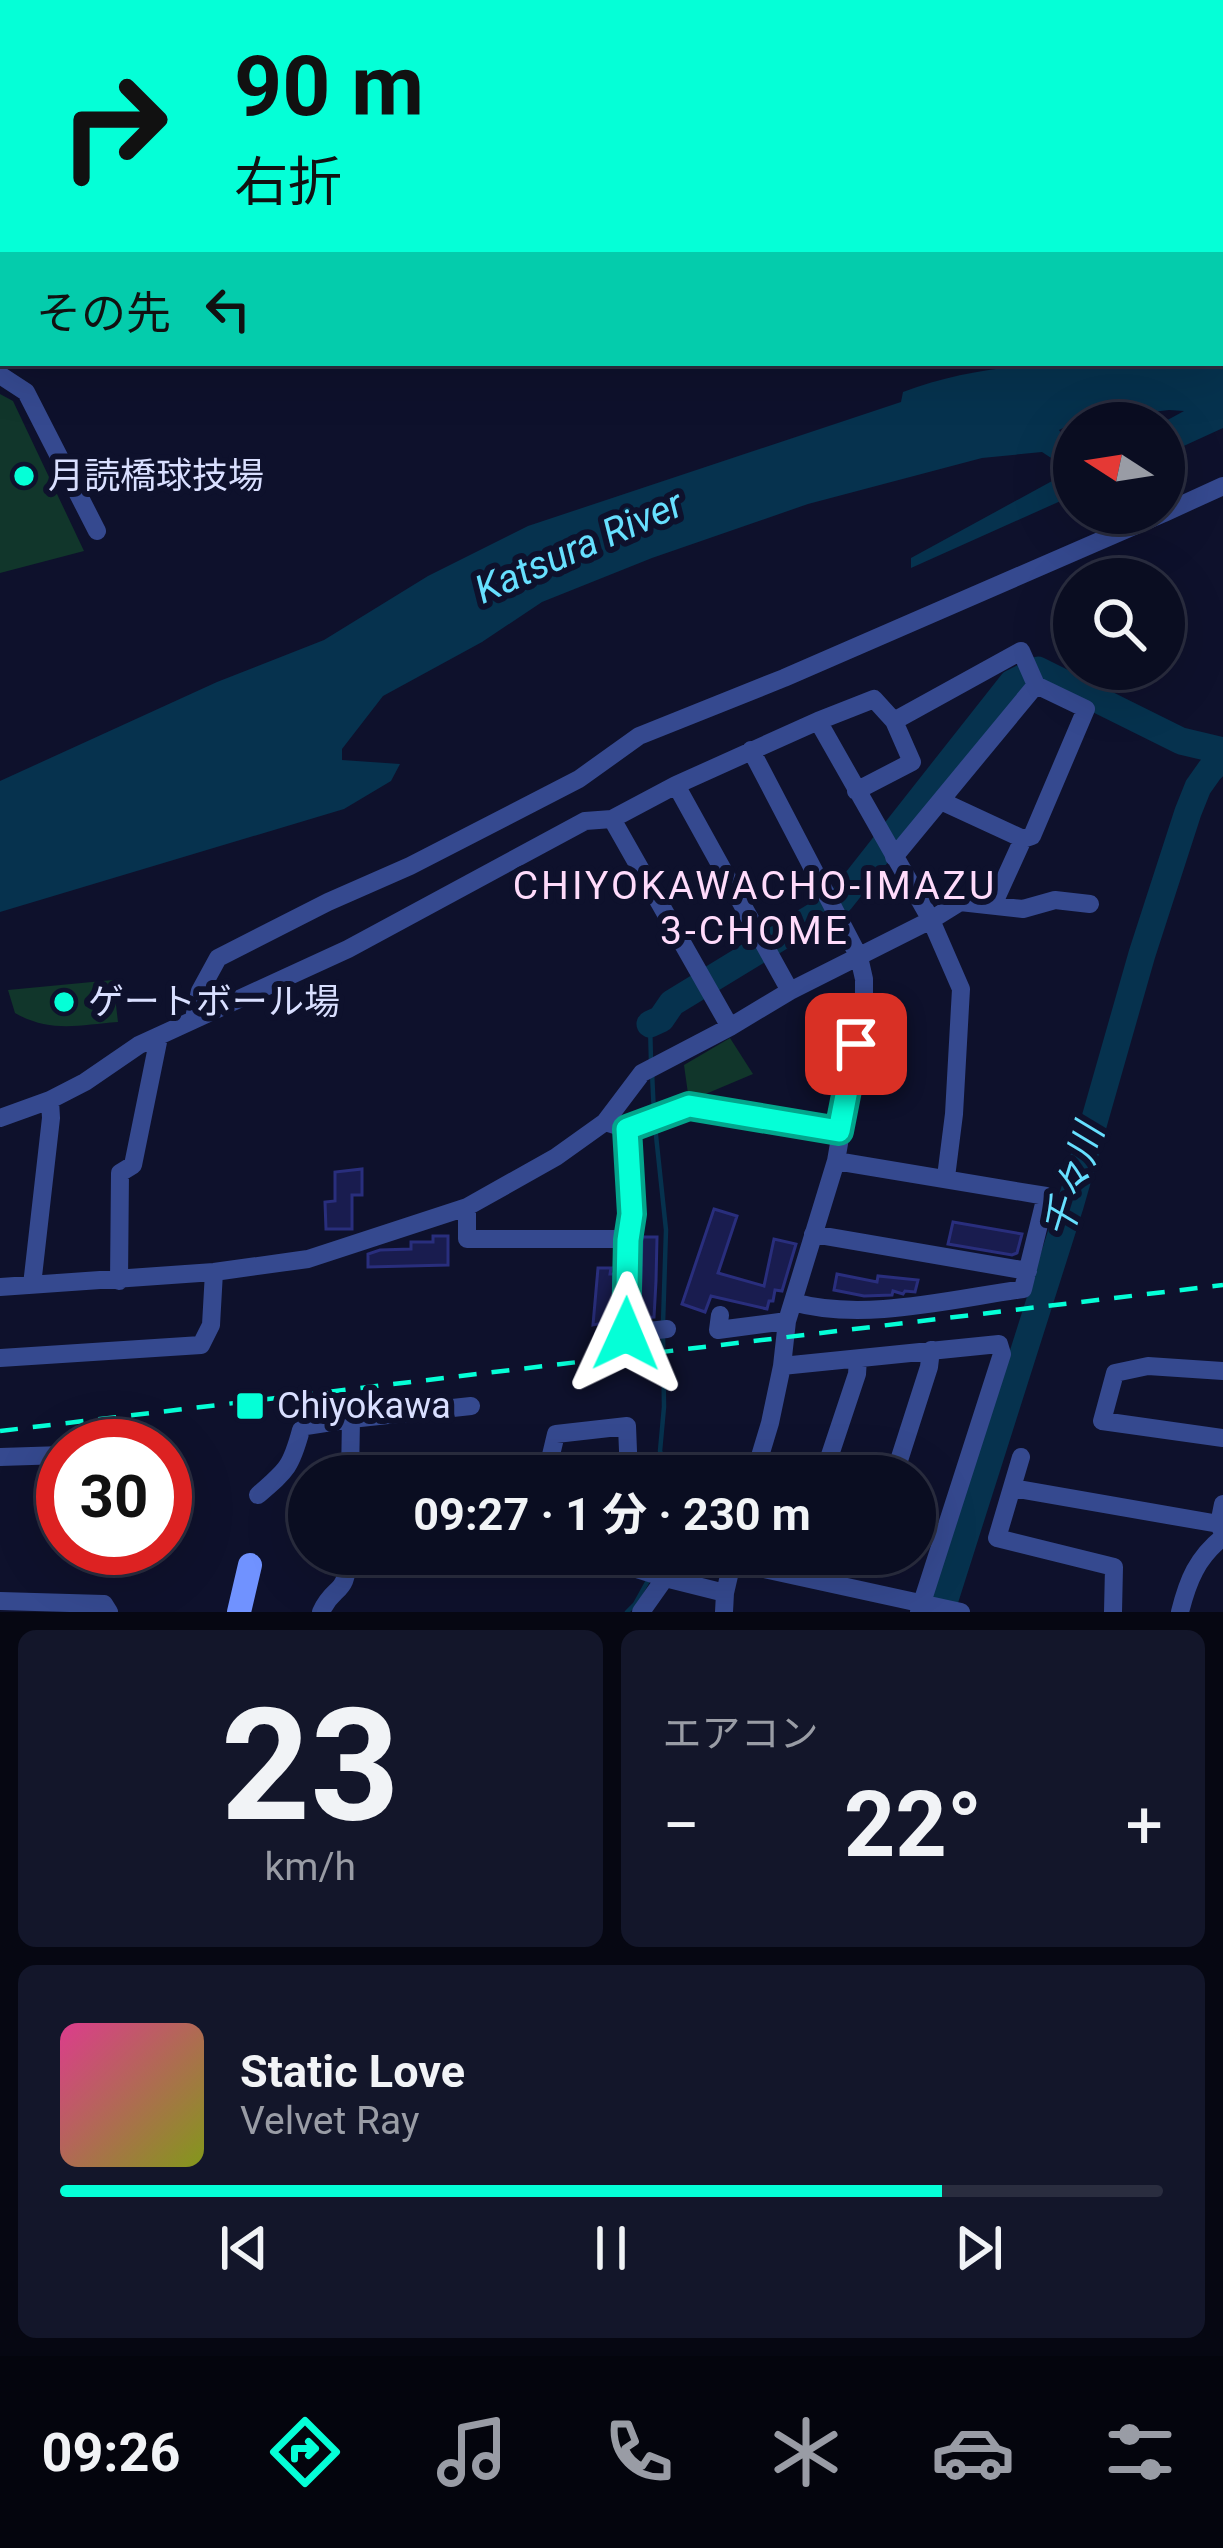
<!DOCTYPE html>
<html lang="ja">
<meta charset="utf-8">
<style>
body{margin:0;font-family:Roboto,"Noto Sans JP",sans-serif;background:#13162a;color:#f1f3f6;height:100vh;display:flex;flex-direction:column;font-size:45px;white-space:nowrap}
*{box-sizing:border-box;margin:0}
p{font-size:39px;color:#999ca5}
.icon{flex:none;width:66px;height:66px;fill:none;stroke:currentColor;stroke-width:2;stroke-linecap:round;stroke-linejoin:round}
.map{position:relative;height:1612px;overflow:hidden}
.side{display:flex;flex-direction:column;gap:18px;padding:18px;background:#060712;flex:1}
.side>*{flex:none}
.guide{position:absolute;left:0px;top:0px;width:1224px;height:366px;box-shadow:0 12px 48px #0002,0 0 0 3px #2a2d3f;background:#05ffd7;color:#111;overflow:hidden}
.needle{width:78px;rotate:282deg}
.tools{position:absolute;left:1053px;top:402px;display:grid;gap:24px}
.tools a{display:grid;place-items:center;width:132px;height:132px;border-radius:50%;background:#0a0d21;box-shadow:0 12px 48px #0002,0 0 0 3px #2a2d3f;font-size:60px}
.speed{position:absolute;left:36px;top:1419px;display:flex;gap:24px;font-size:60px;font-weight:700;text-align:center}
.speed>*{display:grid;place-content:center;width:156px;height:156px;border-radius:50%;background:#0a0d21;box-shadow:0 12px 48px #0002,0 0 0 3px #2a2d3f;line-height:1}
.speed .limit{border:18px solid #d22;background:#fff;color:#111}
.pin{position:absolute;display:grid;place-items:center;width:102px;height:102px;color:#fff;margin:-51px;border-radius:24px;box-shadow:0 6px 18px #0006}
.me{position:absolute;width:132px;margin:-66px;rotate:1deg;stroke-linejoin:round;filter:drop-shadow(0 0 9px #0008)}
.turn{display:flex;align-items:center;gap:42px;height:252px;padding:0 36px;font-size:54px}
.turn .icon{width:156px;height:156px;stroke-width:2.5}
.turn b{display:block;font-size:84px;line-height:102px}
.then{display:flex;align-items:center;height:114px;padding:0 36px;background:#0003;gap:24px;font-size:45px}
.big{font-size:90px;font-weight:700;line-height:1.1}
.side .tile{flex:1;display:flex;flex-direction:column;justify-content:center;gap:18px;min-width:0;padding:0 42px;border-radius:18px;background:#13162a}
.side .dial{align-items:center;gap:0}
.dial b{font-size:156px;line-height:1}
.song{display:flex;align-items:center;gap:36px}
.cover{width:144px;height:144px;border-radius:18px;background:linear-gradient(135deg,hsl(330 70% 55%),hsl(70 70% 35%))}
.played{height:12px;border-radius:6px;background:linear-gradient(90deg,#05ffd7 80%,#2a2d3f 80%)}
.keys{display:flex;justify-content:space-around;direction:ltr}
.heat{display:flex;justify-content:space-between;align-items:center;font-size:66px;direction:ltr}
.side .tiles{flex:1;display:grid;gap:18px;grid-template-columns:1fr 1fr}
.tile:last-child{grid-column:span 2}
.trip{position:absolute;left:288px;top:1455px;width:648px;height:120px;border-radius:60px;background:#0a0d21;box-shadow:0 12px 48px #0002,0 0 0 3px #2a2d3f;font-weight:700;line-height:120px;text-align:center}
.tab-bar{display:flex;height:192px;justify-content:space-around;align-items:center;background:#04050d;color:#999ca5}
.tab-bar .icon{width:84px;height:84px}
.tab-bar .active{color:#05ffd7}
.tab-bar b{font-size:54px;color:#f1f3f6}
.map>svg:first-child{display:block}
</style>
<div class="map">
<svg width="1223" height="1612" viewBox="0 0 1223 1612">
<rect width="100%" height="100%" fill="#0e112c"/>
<!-- green -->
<path fill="#11362b" d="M0 394 13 401 84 551 0 573Z
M113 980 118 1022C79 1025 50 1033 15 1013L8 990Z
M730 1038 753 1074 689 1101 684 1065Z"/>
<!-- water -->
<path fill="#06324e" d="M1223 298V428L1164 455 1162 423 1184 411 1169 410 1078 421 1059 430 1074 451V459C1062 465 1052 459 1042 452L982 458 808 504 652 558 542 602 482 642 383 696 342 749V760L400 764 391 781 344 809 0 912V781L217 682 324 640 428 576 528 526 901 402 903 392C1004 354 1115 363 1221 363Z
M1074 469V495L911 568V558Z"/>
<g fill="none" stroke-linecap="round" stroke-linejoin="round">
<!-- stream -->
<path stroke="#06324e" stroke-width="4.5" d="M650 1024 651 1061
M652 1072 654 1115
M655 1126 666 1230 663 1324
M663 1335 664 1407 660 1451 667 1468V1476
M655 1566 660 1554
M627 1612 635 1604 650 1577"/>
<!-- river -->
<path stroke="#06324e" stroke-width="27" d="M650 1024 661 1019 672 1003 841 900 1012 683 1038 670 1181 741 1223 751
M941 1612 1070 1206 1142 954 1188 812 1198 787 1210 770 1223 758"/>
</g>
<!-- building -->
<path fill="#191c4f" stroke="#292e7d" stroke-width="3" d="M362 1169V1195H352V1229H326L325 1202 335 1201V1172Z
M714 1209 737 1216 718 1273 764 1286 774 1239 796 1244 782 1291 775 1290 773 1301H769L767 1309 711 1296 705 1312 682 1304Z
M953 1222 1022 1234 1017 1253 1012 1255 948 1244Z
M433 1236H448V1265L368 1267V1254L380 1250 411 1249V1242H433Z
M642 1237H657L656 1281 654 1317 640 1318Z
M598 1268H611L610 1274H614L613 1321 593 1325Z
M837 1274 877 1282 878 1276 918 1280 915 1292 905 1291 903 1294 893 1291 892 1295 864 1296 834 1290Z"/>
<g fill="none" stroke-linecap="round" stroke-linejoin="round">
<!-- minor -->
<path stroke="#35498f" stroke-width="18" d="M95 0 96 3
M170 3 176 0
M459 3 463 0
M493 3 501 0
M0 24H3
M0 212 3 207
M0 318 3 316
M0 375 26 392 97 531
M1164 513 1223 486
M818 721 874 699 894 721 912 762 856 791
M894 721 1021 651 1036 685 1086 709 1032 836 1023 839 941 801
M751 750 859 957 864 979V1000L836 1161 787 1321 782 1366 770 1423 754 1476
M676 785 790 991
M612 819 730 1027
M894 857 1036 685
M993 905 1023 839
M194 1018 200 991 218 958 328 902 410 866 579 779 639 736 784 678 1164 513
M0 1118 50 1100 85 1082 139 1045 348 949 585 821 612 819 676 785 818 721 931 920 961 989 954 1114 946 1177
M605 1122 627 1129 689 1106 839 1131
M467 1207V1239H628
M813 1234 1028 1271
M119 1281 120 1173 133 1165 159 1037
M32 1285 51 1118 50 1100
M0 1287 214 1272 308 1259 467 1207 556 1157 605 1122 642 1073 730 1027 790 991 931 920 960 902 1023 909 1055 900 1090 904
M793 1302C863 1322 952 1299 1023 1289L1046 1196 836 1161
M720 1315 718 1330 787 1321
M626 1334 628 1239 632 1213 627 1129
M603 1336 667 1329
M0 1358 201 1345 211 1325 214 1272
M782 1366 999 1344 1002 1354 919 1612
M1223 1371 1148 1366 1115 1373 1102 1421 1223 1438
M0 1457 63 1455
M1021 1457 997 1538 1114 1567 1113 1612
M350 1476 351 1419
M546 1476 556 1434 627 1426 629 1476
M823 1476 857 1374 858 1359
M894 1476 929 1367 931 1350
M1012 1488 1219 1524
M258 1495C287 1470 291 1467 301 1430L306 1426 351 1419 471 1406
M1223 1504 1219 1524 1223 1534
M915 1527 944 1534
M589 1554 665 1578 725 1593
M732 1562 961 1612
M0 1601 104 1604 109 1612
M321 1612C335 1582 347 1598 348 1554
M641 1612 665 1578
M724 1612 725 1593 734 1554
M1180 1612C1188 1580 1197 1558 1223 1537"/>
<!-- secondary -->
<path stroke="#7092ff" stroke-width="24" d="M239 1612 250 1565"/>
<!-- rail -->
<path stroke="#05ffd7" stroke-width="4.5" stroke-dasharray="18 15" stroke-linecap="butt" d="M0 1431 1223 1285"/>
</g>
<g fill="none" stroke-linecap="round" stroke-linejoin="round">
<defs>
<path id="route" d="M626 1334 628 1240 632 1214 627 1129 689 1106 839 1131 856 1044"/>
</defs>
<!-- route casing -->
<use href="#route" stroke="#03a68c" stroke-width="30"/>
<!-- route -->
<use href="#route" stroke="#05ffd7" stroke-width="21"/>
</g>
<!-- markers -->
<g fill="#05ffd7" stroke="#0e112c" stroke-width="4.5">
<circle cx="24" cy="476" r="12"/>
<circle cx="64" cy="1002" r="12"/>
<rect x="235" y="1391" width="30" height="30" rx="6"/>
</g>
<g text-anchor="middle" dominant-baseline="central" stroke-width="12" stroke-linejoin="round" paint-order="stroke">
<!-- poi labels -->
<g font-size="36" fill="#d9dfff" stroke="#0e112c" text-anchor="start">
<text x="48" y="476">月読橋球技場</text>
<text x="88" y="1002">ゲートボール場</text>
<text x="277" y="1406">Chiyokawa</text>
</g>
<!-- water labels -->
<g font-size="39" font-style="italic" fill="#67e0ff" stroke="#0e112c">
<text transform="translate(579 547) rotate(-24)">Katsura River</text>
<text transform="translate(1074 1181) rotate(-73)">千々川</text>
</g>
<!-- neighbourhood labels -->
<g font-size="39" letter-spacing="3" fill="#ffdbfb" stroke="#0e112c">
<text x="755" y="886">CHIYOKAWACHO-IMAZU<tspan x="755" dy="45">3-CHOME</tspan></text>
</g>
</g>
</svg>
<div class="tools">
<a><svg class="needle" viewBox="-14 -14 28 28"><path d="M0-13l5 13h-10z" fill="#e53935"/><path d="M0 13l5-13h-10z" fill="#999ca5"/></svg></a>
<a><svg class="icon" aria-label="search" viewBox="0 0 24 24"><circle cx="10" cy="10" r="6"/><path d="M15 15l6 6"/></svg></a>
</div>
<div class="speed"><div class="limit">30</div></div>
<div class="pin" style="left:856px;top:1044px;background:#d93025"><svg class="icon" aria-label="arrive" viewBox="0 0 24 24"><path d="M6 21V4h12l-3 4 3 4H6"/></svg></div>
<svg class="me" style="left:626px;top:1334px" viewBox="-20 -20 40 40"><path d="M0-17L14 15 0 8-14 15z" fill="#05ffd7" stroke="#fff" stroke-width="4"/></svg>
<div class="trip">09:27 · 1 分 · 230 m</div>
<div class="guide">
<div class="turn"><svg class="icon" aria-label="right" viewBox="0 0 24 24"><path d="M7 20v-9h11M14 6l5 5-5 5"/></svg><div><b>90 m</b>右折</div></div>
<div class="then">その先<svg class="icon" aria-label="left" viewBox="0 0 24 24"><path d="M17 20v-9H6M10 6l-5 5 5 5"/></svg></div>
</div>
</div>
<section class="side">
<div class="tiles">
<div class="tile dial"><b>23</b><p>km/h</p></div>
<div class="tile"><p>エアコン</p>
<div class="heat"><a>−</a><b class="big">22°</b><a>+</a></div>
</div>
<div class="tile">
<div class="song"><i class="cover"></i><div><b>Static Love</b><p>Velvet Ray</p></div></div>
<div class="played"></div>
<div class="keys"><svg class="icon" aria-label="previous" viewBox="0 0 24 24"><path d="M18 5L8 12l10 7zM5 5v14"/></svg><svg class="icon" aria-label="pause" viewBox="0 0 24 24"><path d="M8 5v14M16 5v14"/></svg><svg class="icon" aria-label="next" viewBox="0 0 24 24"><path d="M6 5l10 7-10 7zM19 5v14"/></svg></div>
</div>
</div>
</section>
<nav class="tab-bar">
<b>09:26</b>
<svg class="icon active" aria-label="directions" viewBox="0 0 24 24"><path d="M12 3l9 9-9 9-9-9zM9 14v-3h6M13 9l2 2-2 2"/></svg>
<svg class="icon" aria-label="music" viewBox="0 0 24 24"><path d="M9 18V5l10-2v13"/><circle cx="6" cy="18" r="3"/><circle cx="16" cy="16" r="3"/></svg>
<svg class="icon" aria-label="phone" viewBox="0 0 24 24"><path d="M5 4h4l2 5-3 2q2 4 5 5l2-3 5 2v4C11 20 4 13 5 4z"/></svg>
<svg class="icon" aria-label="climate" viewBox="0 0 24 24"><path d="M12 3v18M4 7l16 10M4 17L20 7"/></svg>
<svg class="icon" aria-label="car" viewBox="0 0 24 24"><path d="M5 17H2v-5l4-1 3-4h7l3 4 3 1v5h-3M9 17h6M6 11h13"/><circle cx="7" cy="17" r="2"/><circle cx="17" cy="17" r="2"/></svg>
<svg class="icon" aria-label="filters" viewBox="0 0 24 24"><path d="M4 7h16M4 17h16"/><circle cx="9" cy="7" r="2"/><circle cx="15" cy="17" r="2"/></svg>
</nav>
